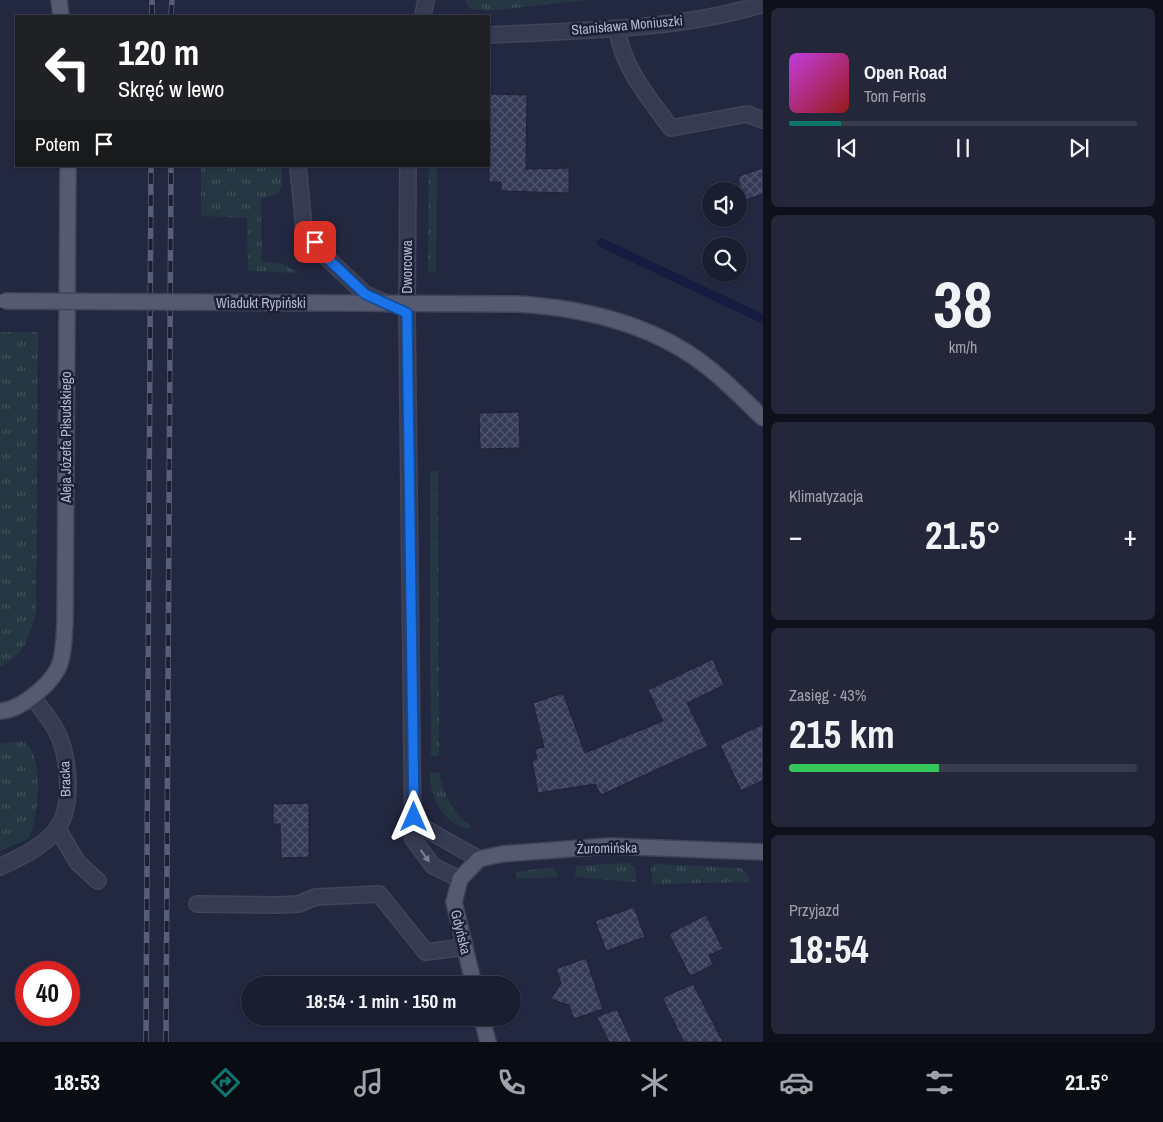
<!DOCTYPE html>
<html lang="pl">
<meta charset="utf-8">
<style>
body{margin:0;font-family:"Archivo Narrow",sans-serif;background:#232739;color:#f1f3f6;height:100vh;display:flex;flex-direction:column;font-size:19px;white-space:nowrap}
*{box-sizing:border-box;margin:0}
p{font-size:16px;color:#9fa2ab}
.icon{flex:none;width:28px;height:28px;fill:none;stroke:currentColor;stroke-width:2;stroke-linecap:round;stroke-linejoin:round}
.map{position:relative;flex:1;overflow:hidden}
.sheet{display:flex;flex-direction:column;gap:8px;padding:8px;background:#0e101b;width:400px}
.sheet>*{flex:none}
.hud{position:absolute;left:15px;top:15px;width:475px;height:152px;border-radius:0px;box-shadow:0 1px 4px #0004,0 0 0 1px #383c4d;background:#202124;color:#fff;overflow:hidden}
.controls{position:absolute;left:702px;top:182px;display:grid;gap:10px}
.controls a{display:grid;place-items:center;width:45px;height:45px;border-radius:50%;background:#1a1e31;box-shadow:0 1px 4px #0004,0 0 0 1px #383c4d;font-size:25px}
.speed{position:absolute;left:15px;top:961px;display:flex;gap:10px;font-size:25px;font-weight:700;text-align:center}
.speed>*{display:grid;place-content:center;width:65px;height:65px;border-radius:50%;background:#1a1e31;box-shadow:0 1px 4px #0004,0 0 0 1px #383c4d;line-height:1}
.speed .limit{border:8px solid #d22;background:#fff;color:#111}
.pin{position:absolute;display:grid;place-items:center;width:42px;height:42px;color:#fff;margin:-21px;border-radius:10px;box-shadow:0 2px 8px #0006}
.me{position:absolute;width:55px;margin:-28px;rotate:0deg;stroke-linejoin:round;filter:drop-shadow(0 0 4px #0008)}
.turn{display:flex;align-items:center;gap:18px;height:105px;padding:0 20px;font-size:22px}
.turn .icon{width:65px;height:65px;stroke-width:2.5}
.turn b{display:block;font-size:35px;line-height:42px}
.then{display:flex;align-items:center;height:48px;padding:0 20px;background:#0003;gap:10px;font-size:19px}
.big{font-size:38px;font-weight:700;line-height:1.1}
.sheet .widget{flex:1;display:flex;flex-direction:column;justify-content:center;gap:8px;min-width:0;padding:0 18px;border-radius:8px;background:#232739}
.sheet .dial{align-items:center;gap:0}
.dial b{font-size:65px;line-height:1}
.song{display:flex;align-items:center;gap:15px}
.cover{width:60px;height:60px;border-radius:8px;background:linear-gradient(135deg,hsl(290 70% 55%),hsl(0 70% 35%))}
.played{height:5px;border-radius:2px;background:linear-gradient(90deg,#0f766e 15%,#383c4d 15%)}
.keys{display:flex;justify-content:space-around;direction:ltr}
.heat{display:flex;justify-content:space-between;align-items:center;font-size:28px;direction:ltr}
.charge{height:8px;border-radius:4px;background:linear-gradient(90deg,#34c759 43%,#383c4d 0)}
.trip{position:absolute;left:241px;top:976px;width:280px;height:50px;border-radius:25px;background:#1a1e31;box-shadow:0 1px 4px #0004,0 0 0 1px #383c4d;font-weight:700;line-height:50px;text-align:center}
.tabs{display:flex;height:80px;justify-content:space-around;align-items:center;background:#0a0c14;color:#9fa2ab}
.tabs .icon{width:35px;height:35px}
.tabs .on{color:#0f766e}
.tabs b{font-size:22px;color:#f1f3f6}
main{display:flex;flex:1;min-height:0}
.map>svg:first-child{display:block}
</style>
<main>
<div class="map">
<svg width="763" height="1042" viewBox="0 0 763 1042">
<defs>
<pattern id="grass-tufts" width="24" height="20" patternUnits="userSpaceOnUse" patternTransform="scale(1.25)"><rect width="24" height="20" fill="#253742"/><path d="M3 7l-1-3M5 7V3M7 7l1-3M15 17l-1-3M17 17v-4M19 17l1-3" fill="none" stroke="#42525c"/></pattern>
<pattern id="building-cross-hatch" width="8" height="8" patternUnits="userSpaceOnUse" patternTransform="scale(1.25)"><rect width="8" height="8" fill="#353b57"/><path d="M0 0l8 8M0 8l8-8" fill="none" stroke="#50556e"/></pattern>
</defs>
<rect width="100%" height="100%" fill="#232841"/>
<!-- grass -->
<path fill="url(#grass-tufts)" d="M465 0H586L487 11 469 8Z
M201 166H282V188L276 194 261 199 262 262 280 263 299 273 248 271 247 218 201 216Z
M429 166H437L436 273 428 272Z
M0 332H38L36 613C30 635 23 657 0 667Z
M430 471H438L439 756H431Z
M20 741C47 748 38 819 29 838L0 851V744Z
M430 772 439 773C445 794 451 812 470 825V829C443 825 429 796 430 772Z
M629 863 635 867 636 882 575 877 576 866Z
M654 864 741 868 747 874 750 882 653 884 651 869Z
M552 867 556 871 558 877 516 879V872Z"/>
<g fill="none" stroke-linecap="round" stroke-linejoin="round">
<!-- stream -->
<path stroke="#151c40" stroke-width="9" d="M602 243 763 319"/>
</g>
<!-- building -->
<path fill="url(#building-cross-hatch)" stroke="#1e2238" d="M489 94 527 95 526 169 569 168V193L501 191V182H489Z
M763 168V194L739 202V176Z
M519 412 520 448 480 449 479 413Z
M713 659 724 685 687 703 708 746 601 795 595 784 538 793 532 761 537 759 535 749 544 747 533 703 563 693 585 753 663 721 648 690Z
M763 724V780L741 791 720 745Z
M309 803V857L281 858 280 824H273V804Z
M634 907 645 937 606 951 595 921Z
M706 915 723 949 709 955 713 965 690 976 669 934Z
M586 958 603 1009 574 1019 569 1005 551 999 561 983 556 969Z
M693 984 723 1042H684L662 998Z
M617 1009 632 1042H609L597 1017Z"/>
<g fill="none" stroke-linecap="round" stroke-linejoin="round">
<defs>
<path id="minor" d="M423 16 426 0
M617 28C622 67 648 97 671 128L747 114 763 120
M489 35C579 30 676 31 763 4
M298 166 304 228 326 257 365 294 388 304
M408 166 407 313 413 839 433 866 460 879
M414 817 426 829 479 859
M57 828 78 863 98 881
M0 867C20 857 42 848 57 829 74 805 69 757 57 732 51 720 41 709 33 697
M197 904 280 905 298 904 316 897 379 894 426 952 465 947"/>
<path id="major" d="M59 0 61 16
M517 304C585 308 656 325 710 369 729 384 746 402 763 418
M0 711C22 710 56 681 61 660 64 648 64 635 65 624L68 166
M474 985 454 902 460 879 479 859 502 854 609 846 763 852
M482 1018 488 1042"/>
</defs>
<!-- minor casing -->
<use href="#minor" stroke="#41445a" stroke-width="18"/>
<!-- major casing -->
<use href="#major" stroke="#41445a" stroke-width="18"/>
<!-- minor -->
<use href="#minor" stroke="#373b51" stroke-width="15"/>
<!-- major -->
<use href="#major" stroke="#555a71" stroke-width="15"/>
<defs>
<path id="rail" d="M152 16V0
M171 16 172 0
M146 1042 151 166
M166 1042 171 166"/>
</defs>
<!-- rail casing -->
<use href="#rail" stroke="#595e78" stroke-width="5.5"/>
<!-- rail -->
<use href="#rail" stroke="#1c2036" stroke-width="4" stroke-dasharray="11" stroke-linecap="butt"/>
<defs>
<path id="major-bridge" d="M4 301 517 304"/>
</defs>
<!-- major-bridge casing -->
<use href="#major-bridge" stroke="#41445a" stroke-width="18" stroke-linecap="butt"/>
<!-- major-bridge -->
<use href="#major-bridge" stroke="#555a71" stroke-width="15"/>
</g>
<!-- one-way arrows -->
<defs><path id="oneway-solid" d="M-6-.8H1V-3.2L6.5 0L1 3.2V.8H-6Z" transform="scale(1.25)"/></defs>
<use fill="#7c7f94" href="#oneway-solid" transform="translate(425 856) rotate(54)"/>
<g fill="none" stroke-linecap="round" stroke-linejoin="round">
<defs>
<path id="route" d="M315 242 326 257 365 294 407 313 414 817"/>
</defs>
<!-- route casing -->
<use href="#route" stroke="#114b97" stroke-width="12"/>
<!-- route -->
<use href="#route" stroke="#1a73e8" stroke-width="9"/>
</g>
<g text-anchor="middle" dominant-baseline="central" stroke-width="5" stroke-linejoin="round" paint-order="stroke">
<!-- street labels -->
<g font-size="14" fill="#b4b7cb" stroke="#1c2036">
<text transform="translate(627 25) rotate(-5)">Stanisława Moniuszki</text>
<text transform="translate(407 267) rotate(-90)">Dworcowa</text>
<text x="261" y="303">Wiadukt Rypiński</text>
<text transform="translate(66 437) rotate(-90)">Aleja Józefa Piłsudskiego</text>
<text transform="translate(65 779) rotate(-92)">Bracka</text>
<text transform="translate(607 848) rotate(-1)">Żuromińska</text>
<text transform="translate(461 932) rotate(76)">Gdyńska</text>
</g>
</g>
</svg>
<div class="controls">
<a><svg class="icon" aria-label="sound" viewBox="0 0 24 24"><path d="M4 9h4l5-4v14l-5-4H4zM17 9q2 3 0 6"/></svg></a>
<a><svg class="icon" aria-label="search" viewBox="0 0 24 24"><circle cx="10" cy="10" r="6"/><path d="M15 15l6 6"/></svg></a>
</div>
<div class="speed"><div class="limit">40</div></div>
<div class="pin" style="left:315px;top:242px;background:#d93025"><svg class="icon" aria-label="arrive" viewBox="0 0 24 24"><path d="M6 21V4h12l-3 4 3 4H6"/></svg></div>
<svg class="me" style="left:414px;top:817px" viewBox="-20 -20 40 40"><path d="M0-17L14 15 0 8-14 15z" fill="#1a73e8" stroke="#fff" stroke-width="4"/></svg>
<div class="trip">18:54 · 1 min · 150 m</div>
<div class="hud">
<div class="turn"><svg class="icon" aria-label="left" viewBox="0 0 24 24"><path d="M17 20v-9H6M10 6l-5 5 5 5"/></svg><div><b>120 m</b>Skręć w lewo</div></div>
<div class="then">Potem<svg class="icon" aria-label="arrive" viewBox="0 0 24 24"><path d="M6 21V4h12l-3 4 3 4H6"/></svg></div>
</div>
</div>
<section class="sheet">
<div class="widget">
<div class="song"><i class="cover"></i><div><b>Open Road</b><p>Tom Ferris</p></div></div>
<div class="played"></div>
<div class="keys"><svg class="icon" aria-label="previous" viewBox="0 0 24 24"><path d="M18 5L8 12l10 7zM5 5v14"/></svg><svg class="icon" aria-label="pause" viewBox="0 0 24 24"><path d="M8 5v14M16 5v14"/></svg><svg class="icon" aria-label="next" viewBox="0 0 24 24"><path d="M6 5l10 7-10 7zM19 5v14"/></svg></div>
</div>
<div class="widget dial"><b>38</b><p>km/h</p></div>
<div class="widget"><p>Klimatyzacja</p>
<div class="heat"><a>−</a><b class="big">21.5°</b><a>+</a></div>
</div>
<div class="widget"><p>Zasięg · 43%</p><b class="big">215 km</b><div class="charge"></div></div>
<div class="widget"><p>Przyjazd</p><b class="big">18:54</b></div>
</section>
</main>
<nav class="tabs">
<b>18:53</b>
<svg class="icon on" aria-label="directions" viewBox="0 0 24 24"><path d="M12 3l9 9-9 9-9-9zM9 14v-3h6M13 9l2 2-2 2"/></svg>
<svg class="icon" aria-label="music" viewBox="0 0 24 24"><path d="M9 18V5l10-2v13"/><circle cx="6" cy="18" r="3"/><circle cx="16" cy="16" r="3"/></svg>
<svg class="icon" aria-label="phone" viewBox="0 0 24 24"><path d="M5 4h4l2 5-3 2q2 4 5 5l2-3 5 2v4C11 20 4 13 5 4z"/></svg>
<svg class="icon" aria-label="climate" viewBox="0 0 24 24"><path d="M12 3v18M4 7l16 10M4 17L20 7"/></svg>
<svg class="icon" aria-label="car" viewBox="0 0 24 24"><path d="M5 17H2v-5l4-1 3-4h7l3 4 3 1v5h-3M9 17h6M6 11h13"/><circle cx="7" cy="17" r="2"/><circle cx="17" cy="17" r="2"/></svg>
<svg class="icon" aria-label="filters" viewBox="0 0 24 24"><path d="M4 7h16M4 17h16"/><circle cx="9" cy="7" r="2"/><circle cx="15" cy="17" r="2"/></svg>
<b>21.5°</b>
</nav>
